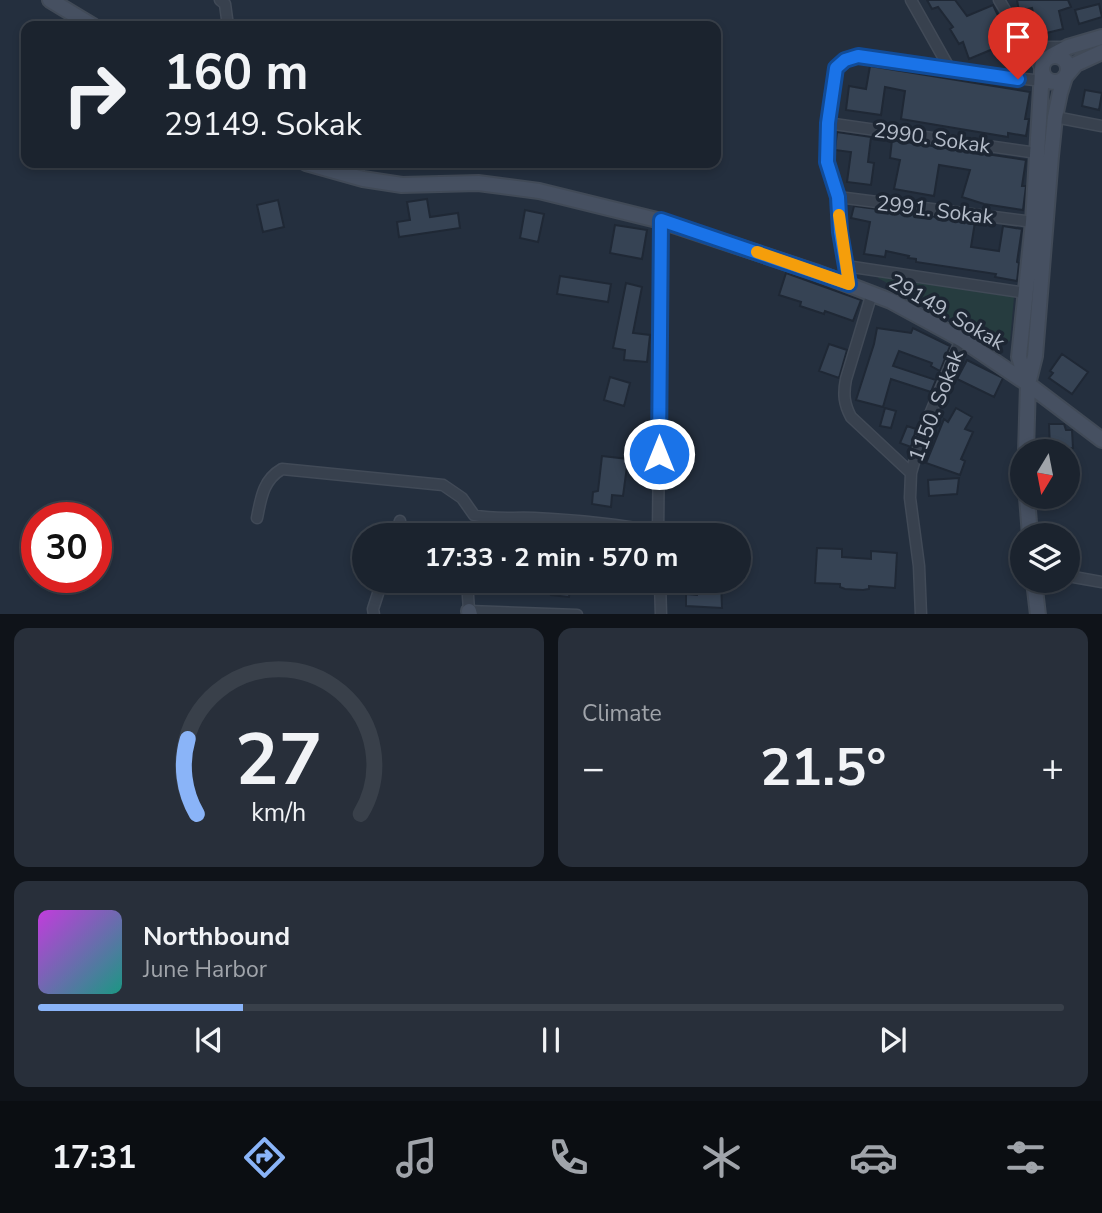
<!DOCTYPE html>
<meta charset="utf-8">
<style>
body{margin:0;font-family:"Nunito Sans",sans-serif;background:#282f3a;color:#f1f3f6;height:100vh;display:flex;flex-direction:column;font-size:26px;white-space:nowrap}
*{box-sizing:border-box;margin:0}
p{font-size:23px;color:#a0a4aa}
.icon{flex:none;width:38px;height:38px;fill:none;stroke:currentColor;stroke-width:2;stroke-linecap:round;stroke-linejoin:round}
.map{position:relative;height:614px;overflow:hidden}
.panel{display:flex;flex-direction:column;gap:14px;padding:14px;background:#0f1319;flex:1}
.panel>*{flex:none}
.banner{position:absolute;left:21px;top:21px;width:700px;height:147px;border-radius:14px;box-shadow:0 4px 10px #0003,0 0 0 2px #39404a;background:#1b232e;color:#f1f3f6;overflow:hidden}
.needle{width:46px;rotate:190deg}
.tools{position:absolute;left:1010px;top:439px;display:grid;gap:14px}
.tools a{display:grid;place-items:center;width:70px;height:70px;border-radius:50%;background:#1b232e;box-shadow:0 4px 10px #0003,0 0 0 2px #39404a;font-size:35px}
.speed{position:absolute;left:21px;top:502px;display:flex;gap:14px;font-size:35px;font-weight:700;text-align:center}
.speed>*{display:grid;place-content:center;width:91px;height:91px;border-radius:50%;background:#1b232e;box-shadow:0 4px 10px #0003,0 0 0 2px #39404a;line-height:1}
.speed .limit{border:10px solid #d22;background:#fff;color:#111}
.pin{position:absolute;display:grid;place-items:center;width:60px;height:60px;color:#fff;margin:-72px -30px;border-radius:50% 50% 50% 0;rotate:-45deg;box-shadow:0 0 7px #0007}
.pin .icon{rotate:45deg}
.me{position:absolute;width:77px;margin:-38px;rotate:0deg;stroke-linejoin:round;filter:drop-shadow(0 0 5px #0008)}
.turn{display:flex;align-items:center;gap:24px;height:147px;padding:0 28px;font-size:32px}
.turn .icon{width:91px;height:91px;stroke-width:2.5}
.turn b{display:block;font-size:49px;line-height:60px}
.big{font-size:52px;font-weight:700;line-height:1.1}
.panel .card{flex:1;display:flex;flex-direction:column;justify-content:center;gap:10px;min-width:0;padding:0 24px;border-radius:14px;background:#282f3a}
.panel .dial{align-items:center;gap:0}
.dial svg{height:182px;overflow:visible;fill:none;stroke:#39404a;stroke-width:7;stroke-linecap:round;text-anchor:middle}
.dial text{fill:#f1f3f6;stroke:none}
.song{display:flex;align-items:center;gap:21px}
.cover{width:84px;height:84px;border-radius:10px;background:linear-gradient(135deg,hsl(290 70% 55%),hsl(170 70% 35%))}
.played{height:7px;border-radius:4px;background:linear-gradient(90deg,#8ab4f8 20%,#39404a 20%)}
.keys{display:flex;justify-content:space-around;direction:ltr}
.heat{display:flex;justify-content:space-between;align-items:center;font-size:38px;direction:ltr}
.panel .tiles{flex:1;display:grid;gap:14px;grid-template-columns:1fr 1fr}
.card:last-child{grid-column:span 2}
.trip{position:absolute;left:352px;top:523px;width:399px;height:70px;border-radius:35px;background:#1b232e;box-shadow:0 4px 10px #0003,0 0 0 2px #39404a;font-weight:700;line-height:70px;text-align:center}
.tab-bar{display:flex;height:112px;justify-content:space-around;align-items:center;background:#0b0e12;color:#a0a4aa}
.tab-bar .icon{width:49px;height:49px}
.tab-bar .current{color:#8ab4f8}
.tab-bar b{font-size:32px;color:#f1f3f6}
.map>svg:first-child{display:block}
</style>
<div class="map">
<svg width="1102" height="615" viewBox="0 0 1102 615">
<rect width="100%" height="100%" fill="#242f3e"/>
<!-- green -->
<path fill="#263c3f" d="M879 275 1014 297 1010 341 997 345 878 278Z"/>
<!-- building -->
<path fill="#364354" stroke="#1f2835" stroke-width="2" d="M927 0H955L967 16 993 5 1003 26 1000 28 1008 39 993 49 969 59 963 42 959 44 950 29 953 27 938 7 932 9Z
M1017 0H1068L1071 7 1059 11 1063 29 1038 35 1032 8 1019 11Z
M1099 4 1102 17 1079 24 1075 10Z
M870 66 1030 92 1025 119H1029L1026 136 1008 133V137L901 119 905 91 885 87 881 115 846 110 849 86 866 89Z
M1085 90 1102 93 1099 110 1082 106Z
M837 132 871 137 868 162 874 163 871 185 847 182 851 152 835 150Z
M892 140 1026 160 1022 186H1026L1023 210 984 204 962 197 970 170 939 165 934 196 894 189 900 160 890 158Z
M427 199 430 217 458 213 460 228 399 237 397 222 410 220 407 202Z
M278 200 284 227 263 232 257 205Z
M854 206 975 222 971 247 999 251 1003 226 1022 229 1017 262 1019 263 1017 281 995 277 996 274 916 262V259L908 258 909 256 886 251 885 257 864 254 870 222 851 218Z
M525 210 544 214 538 242 520 238Z
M615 225 647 230 642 259 610 253Z
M786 273 861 300 853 321 825 311 824 314 800 306 801 302 779 295Z
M560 276 611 284 608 302 557 294Z
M626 283 642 287 633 333 650 335 647 362 624 360 625 350 613 348Z
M877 328 911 333 913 328 950 346 940 371 931 366 932 363 899 351 893 366 936 380 931 392 891 379 883 407 856 400 874 344Z
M829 344 847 350 839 378 819 371Z
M1062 354 1088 372 1072 394 1049 378 1053 373 1050 371Z
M967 360 1003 378 994 397 957 379Z
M610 377 630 383 624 406 604 400Z
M885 408 896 411 891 428 880 426Z
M956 408 972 417 965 429 973 432 961 459 965 461 960 475 926 463 944 419 948 422Z
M1049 424H1064L1066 430H1072L1073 448 1050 449Z
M907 426 916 429 911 447 900 443Z
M602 456 628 459 623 496 612 495 611 507 592 504 593 492 598 491Z
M959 478 957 494 929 496 928 480Z
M503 526 505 536H470L469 531Z
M817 548 842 549V557L871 559V551L897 553 895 588 869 586V589L863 590 845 589 840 587V584L815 583Z
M552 581H571L569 597 551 595Z
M698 581H721L722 608 686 606V594L697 595Z"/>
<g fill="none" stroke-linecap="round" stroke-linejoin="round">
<defs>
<path id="street" d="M220 0 225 4 228 26
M911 0 951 71
M999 0 1042 71
M1021 35 1040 47H1062
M1055 117 1102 126
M827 123 1037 153
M838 197 1033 222
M846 266 1026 293
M849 284 840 232 838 197 827 162 830 95 837 68 840 63 858 56 951 71 1052 82
M872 293 846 379C843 394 844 404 851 417L911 473 910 498 919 566 921 615
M911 473 923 431 961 339
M257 518C261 498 263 480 282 469L443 485 462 498 474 515C494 520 513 517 534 518 576 520 617 524 658 532
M396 536 400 521
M658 536 661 221
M1068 576 1102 582
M467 581 469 611 577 615
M660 581 661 615
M374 615 373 609 382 581"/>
<path id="secondary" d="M50 0 93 26
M1042 69a13 13 0 1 1 26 0a13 13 0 1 1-26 0Z
M1051 56 1068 47 1102 37
M306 163 363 179 402 185 478 183 539 191 661 221 815 272 891 301 961 339 1028 384 1102 440
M1027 383 1019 357 1033 222 1042 71
M1026 452 1028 384 1035 356 1051 156 1055 117 1060 93 1065 77 1076 64 1102 52
M1027 497 1030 536
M1034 581 1038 615
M469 611 470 615"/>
</defs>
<!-- street casing -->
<use href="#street" stroke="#414a57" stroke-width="13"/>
<!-- secondary casing -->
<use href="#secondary" stroke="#414a57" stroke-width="18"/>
<!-- street -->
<use href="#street" stroke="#38414e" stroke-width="10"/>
<!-- secondary -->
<use href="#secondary" stroke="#465061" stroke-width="14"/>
</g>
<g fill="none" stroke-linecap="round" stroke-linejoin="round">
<defs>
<path id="route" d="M659 454 661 220 849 284 840 232 838 197 827 162 828 123 836 68 845 60 858 56 1018 79"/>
</defs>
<!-- route casing -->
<use href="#route" stroke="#114b97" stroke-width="18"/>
<!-- route -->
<use href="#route" stroke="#1a73e8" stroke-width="12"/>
<!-- slow -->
<path stroke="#f59e0b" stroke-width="12" d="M757 252 849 284 839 215"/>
</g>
<g text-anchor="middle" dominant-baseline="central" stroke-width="7" stroke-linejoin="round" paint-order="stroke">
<!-- street labels -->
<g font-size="21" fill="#b4bcc9" stroke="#1d2633">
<text transform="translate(932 138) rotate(8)">2990. Sokak</text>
<text transform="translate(935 210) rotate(7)">2991. Sokak</text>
<text transform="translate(947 312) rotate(30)">29149. Sokak</text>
<text transform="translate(936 406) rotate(-69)">1150. Sokak</text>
</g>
</g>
</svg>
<div class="tools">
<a><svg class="needle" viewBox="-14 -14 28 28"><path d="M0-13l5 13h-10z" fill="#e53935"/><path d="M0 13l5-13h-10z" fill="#a0a4aa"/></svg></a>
<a><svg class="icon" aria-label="layers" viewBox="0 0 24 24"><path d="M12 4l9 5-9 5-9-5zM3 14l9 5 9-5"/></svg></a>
</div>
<div class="speed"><div class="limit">30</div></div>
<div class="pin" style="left:1018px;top:79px;background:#d93025"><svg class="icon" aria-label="arrive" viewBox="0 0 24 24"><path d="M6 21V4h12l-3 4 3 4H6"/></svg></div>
<svg class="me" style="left:659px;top:454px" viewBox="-20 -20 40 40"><circle r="17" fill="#1a73e8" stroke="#fff" stroke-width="3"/><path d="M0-11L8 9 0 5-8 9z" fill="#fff"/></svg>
<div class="trip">17:33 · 2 min · 570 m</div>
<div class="banner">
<div class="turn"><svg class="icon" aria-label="right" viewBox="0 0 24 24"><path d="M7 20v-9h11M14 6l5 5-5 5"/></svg><div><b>160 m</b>29149. Sokak</div></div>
</div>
</div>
<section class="panel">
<div class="tiles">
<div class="card dial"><svg viewBox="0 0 100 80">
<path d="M14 69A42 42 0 1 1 86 69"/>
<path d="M14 69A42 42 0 0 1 10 36" stroke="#8ab4f8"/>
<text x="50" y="56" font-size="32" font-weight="700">27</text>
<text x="50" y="72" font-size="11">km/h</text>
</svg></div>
<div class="card"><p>Climate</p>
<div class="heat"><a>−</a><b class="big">21.5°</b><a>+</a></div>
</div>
<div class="card">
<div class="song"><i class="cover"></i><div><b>Northbound</b><p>June Harbor</p></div></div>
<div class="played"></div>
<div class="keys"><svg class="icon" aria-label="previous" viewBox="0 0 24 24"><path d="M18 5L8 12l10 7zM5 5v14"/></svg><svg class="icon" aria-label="pause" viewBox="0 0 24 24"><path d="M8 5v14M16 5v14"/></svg><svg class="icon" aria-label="next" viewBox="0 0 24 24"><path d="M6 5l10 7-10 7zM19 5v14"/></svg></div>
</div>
</div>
</section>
<nav class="tab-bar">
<b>17:31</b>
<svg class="icon current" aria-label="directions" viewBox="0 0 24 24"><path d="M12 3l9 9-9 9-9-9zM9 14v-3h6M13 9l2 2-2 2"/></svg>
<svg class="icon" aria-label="music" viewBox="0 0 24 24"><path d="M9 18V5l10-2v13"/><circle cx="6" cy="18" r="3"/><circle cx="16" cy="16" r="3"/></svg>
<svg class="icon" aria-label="phone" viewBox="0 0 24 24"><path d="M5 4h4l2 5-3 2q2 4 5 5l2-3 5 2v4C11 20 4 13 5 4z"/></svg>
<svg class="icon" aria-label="climate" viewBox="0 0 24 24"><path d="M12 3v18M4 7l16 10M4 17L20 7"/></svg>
<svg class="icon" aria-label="car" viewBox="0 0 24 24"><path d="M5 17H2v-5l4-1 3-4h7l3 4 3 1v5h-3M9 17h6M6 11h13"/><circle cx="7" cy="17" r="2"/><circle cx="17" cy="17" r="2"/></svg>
<svg class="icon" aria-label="filters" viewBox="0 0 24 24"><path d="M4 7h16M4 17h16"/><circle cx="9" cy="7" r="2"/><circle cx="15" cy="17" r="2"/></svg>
</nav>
